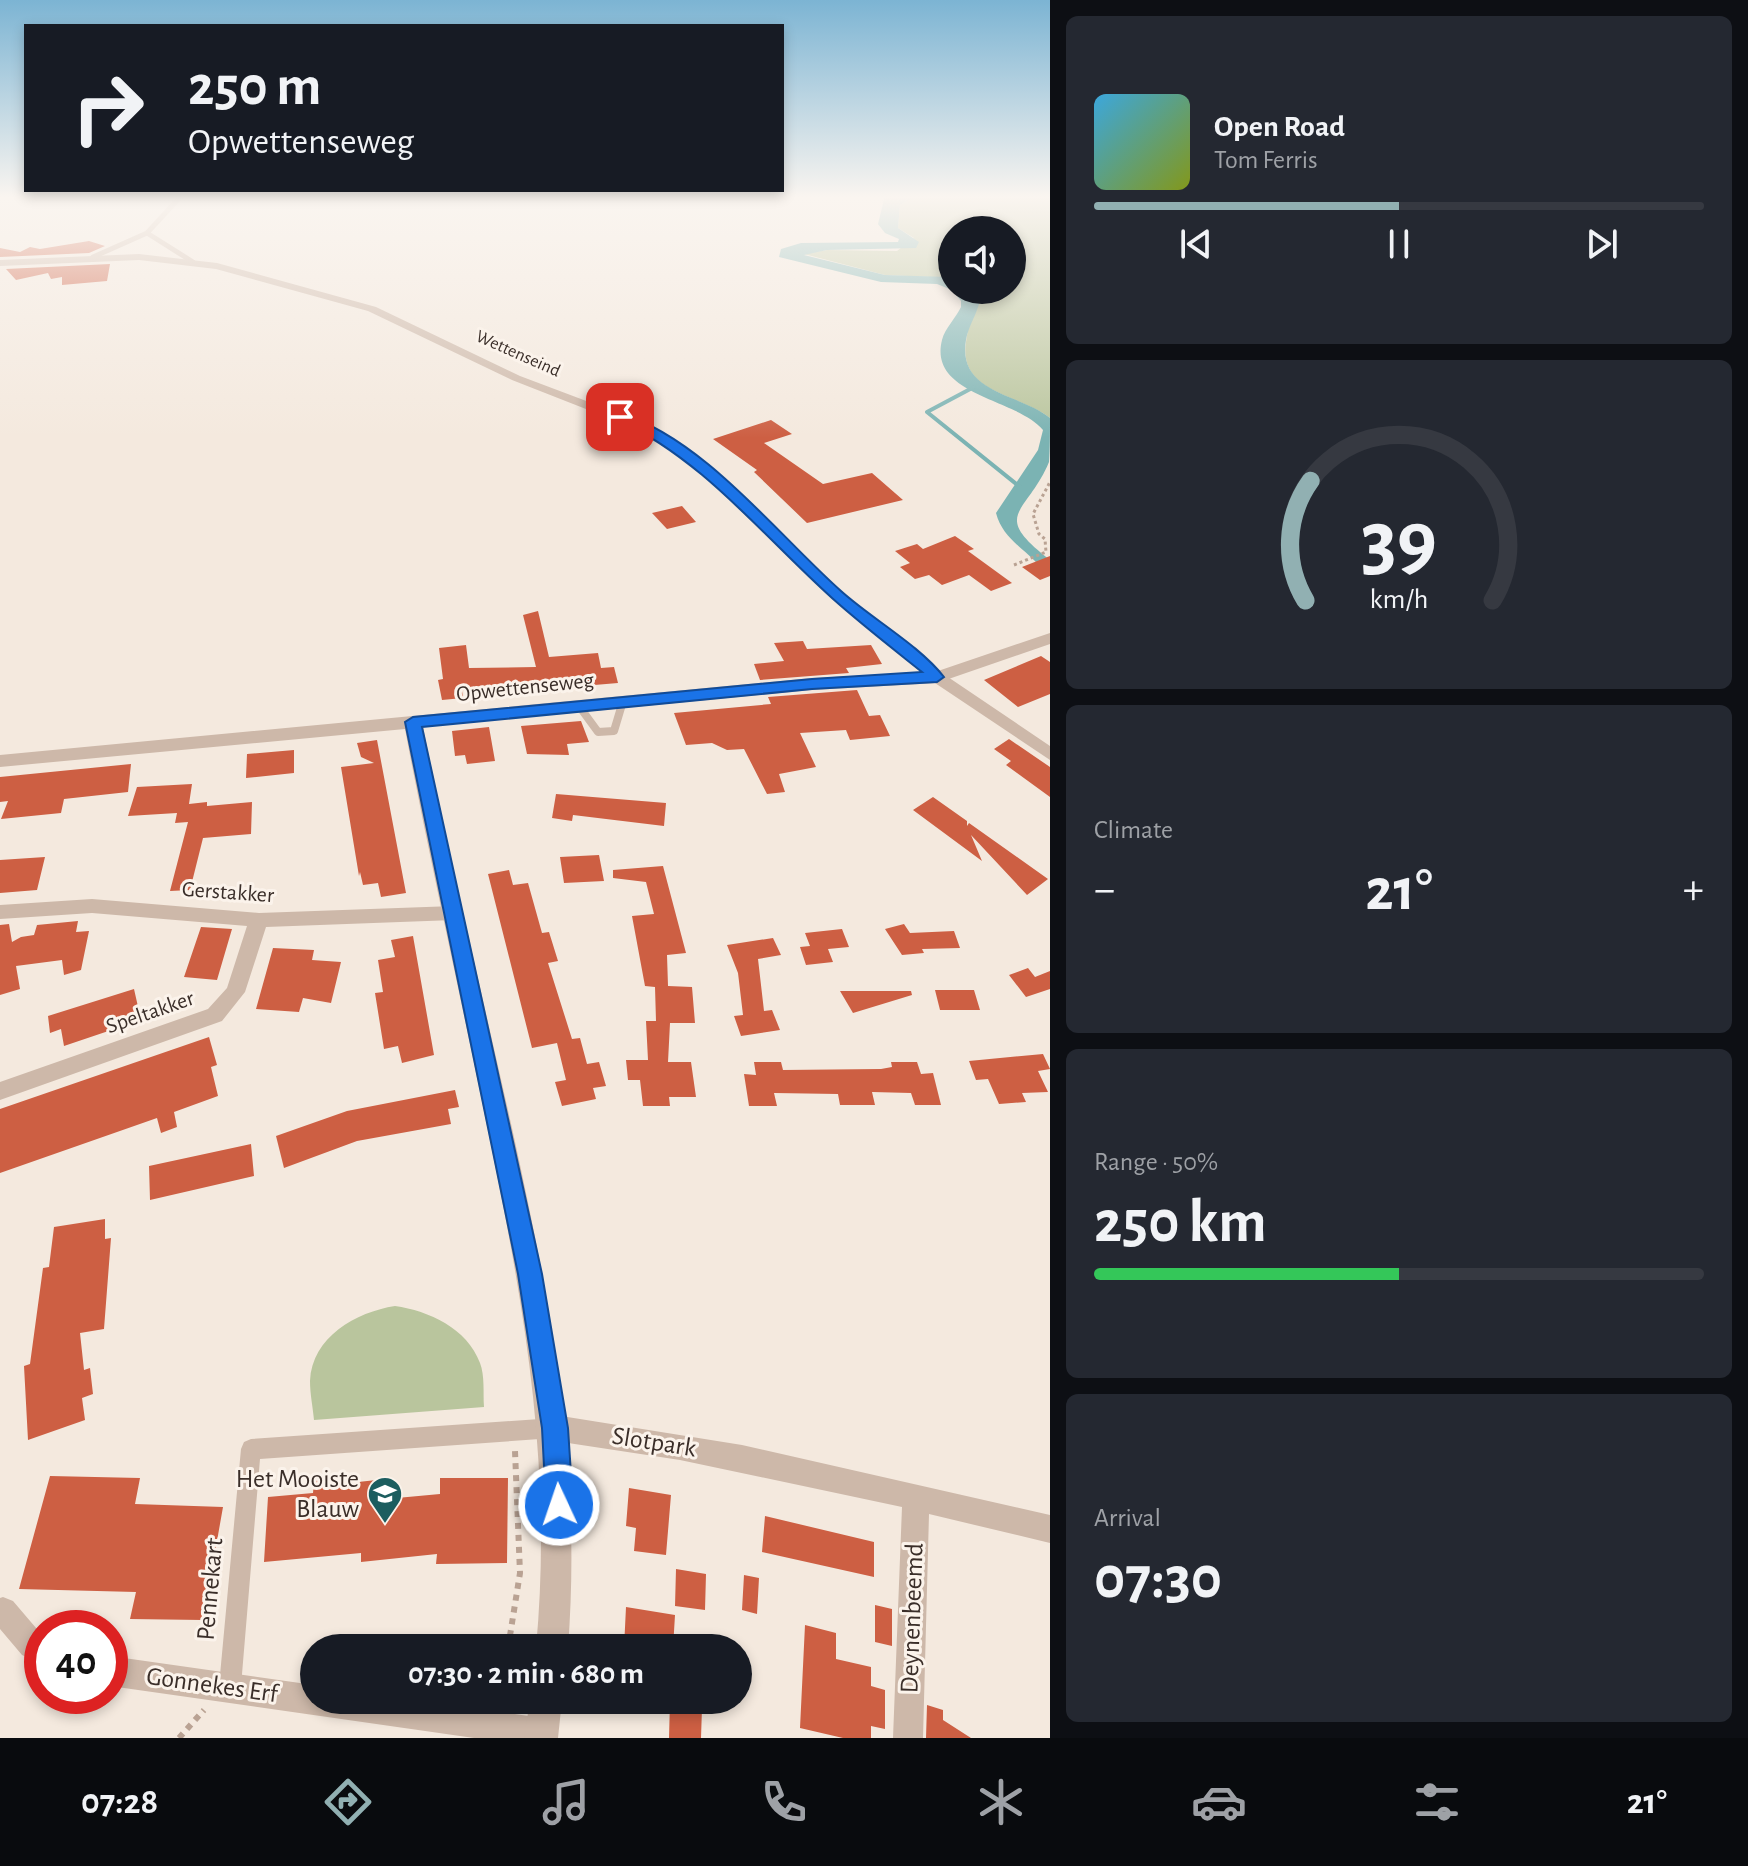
<!DOCTYPE html>
<meta charset="utf-8">
<style>
body{margin:0;font-family:"Alegreya Sans",sans-serif;background:#242831;color:#f1f3f6;height:100vh;display:flex;flex-direction:column;font-size:30px;white-space:nowrap}
*{box-sizing:border-box;margin:0}
p{font-size:26px;color:#9ea1a6}
.icon{flex:none;width:44px;height:44px;fill:none;stroke:currentColor;stroke-width:2;stroke-linecap:round;stroke-linejoin:round}
.map{position:relative;flex:1;overflow:hidden}
.sheet{display:flex;flex-direction:column;gap:16px;padding:16px;background:#0d0f14;width:698px}
.sheet>*{flex:none}
.top-card{position:absolute;left:24px;top:24px;width:760px;height:168px;border-radius:0px;box-shadow:0 4px 12px #0003;background:#171b24;color:#f1f3f6;overflow:hidden}
.controls{position:absolute;left:938px;top:216px;display:grid;gap:16px}
.controls a{display:grid;place-items:center;width:88px;height:88px;border-radius:50%;background:#171b24;box-shadow:0 4px 12px #0003;font-size:40px}
.speed{position:absolute;left:24px;top:1610px;display:flex;gap:16px;font-size:40px;font-weight:700;text-align:center}
.speed>*{display:grid;place-content:center;width:104px;height:104px;border-radius:50%;background:#171b24;box-shadow:0 4px 12px #0003;line-height:1}
.speed .limit{border:12px solid #d22;background:#fff;color:#111}
.pin{position:absolute;display:grid;place-items:center;width:68px;height:68px;color:#fff;margin:-34px;border-radius:16px;box-shadow:0 4px 12px #0006}
.me{position:absolute;width:88px;margin:-44px;rotate:357deg;stroke-linejoin:round;filter:drop-shadow(0 0 6px #0008)}
.turn{display:flex;align-items:center;gap:28px;height:168px;padding:0 32px;font-size:36px}
.turn .icon{width:104px;height:104px;stroke-width:2.5}
.turn b{display:block;font-size:56px;line-height:68px}
.big{font-size:60px;font-weight:700;line-height:1.1}
.sheet .widget{flex:1;display:flex;flex-direction:column;justify-content:center;gap:12px;min-width:0;padding:0 28px;border-radius:12px;background:#242831}
.sheet .dial{align-items:center;gap:0}
.dial svg{height:208px;overflow:visible;fill:none;stroke:#363941;stroke-width:7;stroke-linecap:round;text-anchor:middle}
.dial text{fill:#f1f3f6;stroke:none}
.song{display:flex;align-items:center;gap:24px}
.cover{width:96px;height:96px;border-radius:12px;background:linear-gradient(135deg,hsl(200 70% 55%),hsl(70 70% 35%))}
.played{height:8px;border-radius:4px;background:linear-gradient(90deg,#91b0b2 50%,#363941 50%)}
.keys{display:flex;justify-content:space-around;direction:ltr}
.heat{display:flex;justify-content:space-between;align-items:center;font-size:44px;direction:ltr}
.charge{height:12px;border-radius:6px;background:linear-gradient(90deg,#34c759 50%,#363941 0)}
.trip{position:absolute;left:300px;top:1634px;width:452px;height:80px;border-radius:40px;background:#171b24;box-shadow:0 4px 12px #0003;font-weight:700;line-height:80px;text-align:center}
.dock{display:flex;height:128px;justify-content:space-around;align-items:center;background:#090b0e;color:#9ea1a6}
.dock .icon{width:56px;height:56px}
.dock .current{color:#91b0b2}
.dock b{font-size:36px;color:#f1f3f6}
main{display:flex;flex:1;min-height:0}
.map>svg:first-child{display:block}
</style>
<main>
<div class="map">
<svg width="1050" height="1738" viewBox="0 0 1050 1738">
<rect width="100%" height="100%" fill="#f4e9de"/>
<!-- green -->
<path fill="#b9c59d" d="M918 195 1050 198V418C1019 394 958 393 966 342 968 326 974 309 978 294L974 290H1012V230H952V278L885 275 804 254 827 250 897 251 914 238 898 228 900 205Z
M395 1306C429 1311 467 1328 480 1363 485 1376 483 1393 484 1407L314 1420C313 1408 310 1394 310 1381 312 1337 356 1312 395 1306Z"/>
<!-- water -->
<path fill="#7bb3b3" d="M885 195H918L900 205 898 228 919 242 916 248 827 250 804 255 885 275 949 277 952 290 937 284 881 282 779 257 781 249 801 243 898 242 899 239 885 233 878 224Z
M952 290H974L980 299C978 313 968 326 966 340 957 393 1019 393 1050 418 1050 431 1050 451 1049 462 1027 515 989 513 1050 560L1036 562C1020 546 1002 536 996 513L1038 450 1043 430C1017 398 928 396 942 340 945 328 956 318 961 307V301Z"/>
<g fill="none" stroke-linecap="round" stroke-linejoin="round">
<!-- stream -->
<path stroke="#7bb3b3" stroke-width="4" d="M974 387 927 412 1020 487"/>
</g>
<!-- building -->
<path fill="#cd5f43" d="M89 241 105 246 89 253 0 257V248L20 252 30 247 40 249Z
M110 264 107 281 62 285V277L51 279 48 273 16 280 6 269Z
M771 420 792 434 764 443 823 484 872 473 903 500 807 523 754 472 757 470 713 439Z
M682 506 696 522 667 529 652 513Z
M955 536 974 549 968 551 1012 583 991 591 969 575 942 585 929 575 915 579 900 567 910 563 895 551 917 544 923 549Z
M1050 556V576L1040 580 1022 567Z
M538 611 549 657 598 653 601 668 614 667 618 683 559 688 557 682 462 691 463 698 442 700 438 680 443 679 439 648 466 645 469 668 536 667 523 615Z
M803 641 807 649 871 645 882 664 846 668 849 673 760 680 754 664 784 661 774 643Z
M1041 656 1050 662V694L1018 707 984 680Z
M857 690 869 716 880 715 890 736 850 740 846 730 800 733 816 767 779 774 785 792 767 794 744 749 727 750 712 743 686 745 674 713 771 704 768 697Z
M581 721 589 742 567 744 569 755 527 754 521 726Z
M489 727 495 761 467 764 465 755 455 756 452 731Z
M1009 739 1050 767V797L1006 765 1011 761 994 749Z
M377 740 406 893 381 897 378 883 363 885 360 872 359 876 341 767 374 763 361 757 357 743Z
M294 750V773L246 778 247 754Z
M131 764 128 792 64 799 61 813 1 819 8 801 0 802V777Z
M192 784 189 804 207 802V806L252 802 251 834 203 838 190 890 170 891 188 822 175 823 177 813 128 816 137 787Z
M556 794 666 803 664 826 573 815 572 821 552 818Z
M933 797 967 821V826L969 823 1048 879 1027 895 971 835 982 861 913 810Z
M599 855 604 881 564 883 560 857Z
M45 857 37 890 0 893V860Z
M663 866 686 953 667 955 668 986 692 987 695 1023H670L668 1062H691L696 1097H669L670 1106H643L640 1080H628L626 1060H648L646 1021H656L655 987 645 986 632 916 654 914 646 882 613 878V870Z
M509 870 513 885 528 883 542 933 549 932 558 961 548 963 572 1039 580 1038 587 1064 599 1062 606 1086 593 1088 596 1099 562 1106 555 1082 566 1080 557 1043 532 1048 488 874Z
M78 921 76 932 89 931 81 970 64 975 62 960 16 966 20 989 0 995V925L9 924 12 942 21 937 34 935 37 925Z
M904 924 910 933 954 931 960 948 922 949 924 953 902 955 885 929Z
M201 927 232 929 217 980 184 977Z
M842 929 849 947 828 949 833 962 806 965 800 947 810 946 805 933Z
M413 936 434 1055 402 1063 398 1046 384 1049 375 993 383 992 378 960 395 957 391 940Z
M773 938 781 955 758 959 764 1011 772 1010 780 1030 741 1036 734 1016 743 1015 738 973 727 945Z
M273 948 314 950 312 960 341 962 331 1003 303 998 299 1012 256 1009Z
M1028 968 1035 977 1050 971V989L1026 997 1009 975Z
M134 989 141 1020 64 1046 61 1029 50 1033 48 1016Z
M935 990H974L980 1010H940Z
M840 991H911L912 995 853 1013Z
M209 1037 217 1065 211 1067 218 1096 174 1112 177 1127 161 1133 157 1118 0 1173V1109Z
M1043 1054 1050 1069 1038 1071 1048 1092 1022 1093 1026 1102 999 1104 988 1079 976 1080 969 1061Z
M754 1062H781L783 1070 881 1069 892 1067 891 1062H917L921 1074 933 1073 941 1105H915L911 1093 872 1092 875 1105H840L838 1094 774 1093 777 1106H749L744 1074 756 1075Z
M455 1090 459 1107 448 1109 451 1124 357 1141 284 1168 276 1136 347 1111Z
M251 1144 254 1176 150 1200 149 1166Z
M105 1219V1239L111 1238 104 1329 80 1333 84 1370 90 1368 93 1394 82 1398 85 1420 28 1440 24 1366 30 1364 43 1268 49 1267 54 1227Z
M50 1476 140 1478 135 1504 223 1507 203 1620 130 1619 136 1592 19 1589Z
M358 1476V1482L386 1479V1499L440 1494V1478H508L507 1563 436 1564 437 1554 361 1562V1553L264 1562 268 1497 313 1493 314 1481Z
M629 1488 671 1495 666 1555 634 1551 636 1528 626 1526Z
M765 1516 874 1542V1577L762 1552Z
M676 1569 706 1574 705 1610 675 1606Z
M744 1575 759 1578 757 1614 742 1610Z
M875 1605 892 1609V1646L875 1642Z
M626 1607 675 1615 673 1648H624Z
M805 1625 836 1633V1659L871 1667V1686L885 1690V1729L871 1726V1738H843L800 1728Z
M670 1701 702 1708 701 1738H669Z
M927 1705 943 1710V1720L971 1738H926Z"/>
<g fill="none" stroke-linecap="round" stroke-linejoin="round">
<!-- path-far1 -->
<path stroke="#b9a293" stroke-width="3" stroke-dasharray="3 3" stroke-linecap="butt" d="M1014 565 1046 552 1045 539 1039 534 1033 514 1050 482"/>
<!-- path -->
<path stroke="#b9a293" stroke-width="6" stroke-dasharray="6 6" stroke-linecap="butt" d="M508 1648 520 1573 515 1451
M179 1738 204 1710"/>
<!-- service-far1 -->
<path stroke="#cdb8a9" stroke-width="5" d="M147 233 193 262
M93 257 147 233 182 195"/>
<!-- service -->
<path stroke="#cdb8a9" stroke-width="8" d="M579 706 598 732 614 731 623 701"/>
<!-- pedestrian -->
<path fill="#cdb8a9" fill-rule="evenodd" d="M554 1418 561 1421 564 1428 561 1435 554 1438 260 1459 241 1686 238 1694 230 1697 222 1694 219 1686 241 1449 244 1442 251 1439Z"/>
<!-- minor -->
<path fill="#cdb8a9" fill-rule="evenodd" d="M139 254 217 263 376 307 520 376 650 425 700 458 842 593 942 673 1050 746V760L932 681 832 599 692 464 642 431 512 380 368 311 216 269 139 260 0 266V260Z
M92 899 259 913 454 906 461 908 463 913 461 918 454 920 266 927 245 992 222 1021 0 1100V1082L208 1009 227 988 247 926 92 913 0 919V905Z
M555 1415 742 1445 1050 1515V1543L929 1514 923 1738H893L902 1507 680 1460 555 1441 546 1437 542 1428 546 1419Z
M3 1597 13 1601 42 1635V1664L22 1655 0 1629V1598Z
M110 1656 314 1685V1700H419L542 1718 553 1722 557 1733 555 1738H474L110 1686Z"/>
<!-- tertiary -->
<path fill="#cdb8a9" fill-rule="evenodd" d="M1050 633V644L937 683 812 690 423 727C450 861 482 994 512 1128 551 1305 582 1465 568 1648H536C553 1465 524 1304 487 1126 460 993 430 862 405 729L0 767V755L812 678 935 672Z
M530 1700H562L558 1738H524Z"/>
</g>
<!-- sky -->
<linearGradient id="sky" x2="0" y2="1"><stop stop-color="#7cb4d3"/><stop offset="0.45" stop-color="#faf5f0"/><stop offset="1" stop-color="#faf5f0" stop-opacity="0"/></linearGradient>
<rect width="1050" height="438" fill="url(#sky)"/>
<!-- route -->
<path fill="#1a73e8" stroke="#114b97" stroke-width="2" d="M620 413C704 439 777 534 841 591 872 619 919 645 944 677L937 682 812 689 422 727 542 1274 568 1428 573 1505 569 1515 559 1519 550 1515 546 1505 542 1428 518 1274 405 722 413 717 812 679 922 672C892 648 861 624 832 598 762 535 703 459 616 419L614 417Z"/>
<!-- icons -->
<defs>
<symbol id="school-pin" viewBox="-11 -11 22 30"><path d="M0 17L-7.5 6A9.5 9.5 0 1 1 7.5 6Z" fill="#1c5d5f" stroke="#fbf3eb"/><path d="M0-5L7-2L0 1L-7-2ZM-4 1L0 2.5L4 1V4Q0 6-4 4Z" fill="#fff"/></symbol>
</defs>
<g fill-rule="evenodd">
<use href="#school-pin" x="365" y="1474" width="40" height="54"/>
</g>
<g text-anchor="middle" dominant-baseline="central" stroke-width="6" stroke-linejoin="round" paint-order="stroke">
<!-- far-street labels -->
<g font-size="18" fill="#3a2e29" stroke="#fbf3eb">
<text transform="translate(518 354) rotate(24)">Wettenseind</text>
</g>
<!-- street labels -->
<g font-size="22" fill="#3a2e29" stroke="#fbf3eb">
<text transform="translate(525 687) rotate(-6)">Opwettenseweg</text>
<text transform="translate(228 892) rotate(4)">Gerstakker</text>
<text transform="translate(150 1012) rotate(-19)">Speltakker</text>
</g>
<!-- near-street labels -->
<g font-size="26" fill="#3a2e29" stroke="#fbf3eb">
<text transform="translate(654 1442) rotate(9)">Slotpark</text>
<text transform="translate(210 1589) rotate(-85)">Pennekart</text>
<text transform="translate(912 1618) rotate(-88)">Deynenbeemd</text>
<text transform="translate(212 1685) rotate(8)">Gonnekes Erf</text>
</g>
<!-- near-poi labels -->
<g font-size="26" fill="#3a2e29" stroke="#fbf3eb" text-anchor="end">
<text x="359" y="1479">Het Mooiste<tspan x="359" dy="30">Blauw</tspan></text>
</g>
</g>
</svg>
<div class="controls">
<a><svg class="icon" aria-label="sound" viewBox="0 0 24 24"><path d="M4 9h4l5-4v14l-5-4H4zM17 9q2 3 0 6"/></svg></a>
</div>
<div class="speed"><div class="limit">40</div></div>
<div class="pin" style="left:620px;top:417px;background:#d93025"><svg class="icon" aria-label="arrive" viewBox="0 0 24 24"><path d="M6 21V4h12l-3 4 3 4H6"/></svg></div>
<svg class="me" style="left:559px;top:1505px" viewBox="-20 -20 40 40"><circle r="17" fill="#1a73e8" stroke="#fff" stroke-width="3"/><path d="M0-11L8 9 0 5-8 9z" fill="#fff"/></svg>
<div class="trip">07:30 · 2 min · 680 m</div>
<div class="top-card">
<div class="turn"><svg class="icon" aria-label="right" viewBox="0 0 24 24"><path d="M7 20v-9h11M14 6l5 5-5 5"/></svg><div><b>250 m</b>Opwettenseweg</div></div>
</div>
</div>
<section class="sheet">
<div class="widget">
<div class="song"><i class="cover"></i><div><b>Open Road</b><p>Tom Ferris</p></div></div>
<div class="played"></div>
<div class="keys"><svg class="icon" aria-label="previous" viewBox="0 0 24 24"><path d="M18 5L8 12l10 7zM5 5v14"/></svg><svg class="icon" aria-label="pause" viewBox="0 0 24 24"><path d="M8 5v14M16 5v14"/></svg><svg class="icon" aria-label="next" viewBox="0 0 24 24"><path d="M6 5l10 7-10 7zM19 5v14"/></svg></div>
</div>
<div class="widget dial"><svg viewBox="0 0 100 80">
<path d="M14 69A42 42 0 1 1 86 69"/>
<path d="M14 69A42 42 0 0 1 16 23" stroke="#91b0b2"/>
<text x="50" y="56" font-size="32" font-weight="700">39</text>
<text x="50" y="72" font-size="11">km/h</text>
</svg></div>
<div class="widget"><p>Climate</p>
<div class="heat"><a>−</a><b class="big">21°</b><a>+</a></div>
</div>
<div class="widget"><p>Range · 50%</p><b class="big">250 km</b><div class="charge"></div></div>
<div class="widget"><p>Arrival</p><b class="big">07:30</b></div>
</section>
</main>
<nav class="dock">
<b>07:28</b>
<svg class="icon current" aria-label="directions" viewBox="0 0 24 24"><path d="M12 3l9 9-9 9-9-9zM9 14v-3h6M13 9l2 2-2 2"/></svg>
<svg class="icon" aria-label="music" viewBox="0 0 24 24"><path d="M9 18V5l10-2v13"/><circle cx="6" cy="18" r="3"/><circle cx="16" cy="16" r="3"/></svg>
<svg class="icon" aria-label="phone" viewBox="0 0 24 24"><path d="M5 4h4l2 5-3 2q2 4 5 5l2-3 5 2v4C11 20 4 13 5 4z"/></svg>
<svg class="icon" aria-label="climate" viewBox="0 0 24 24"><path d="M12 3v18M4 7l16 10M4 17L20 7"/></svg>
<svg class="icon" aria-label="car" viewBox="0 0 24 24"><path d="M5 17H2v-5l4-1 3-4h7l3 4 3 1v5h-3M9 17h6M6 11h13"/><circle cx="7" cy="17" r="2"/><circle cx="17" cy="17" r="2"/></svg>
<svg class="icon" aria-label="filters" viewBox="0 0 24 24"><path d="M4 7h16M4 17h16"/><circle cx="9" cy="7" r="2"/><circle cx="15" cy="17" r="2"/></svg>
<b>21°</b>
</nav>
